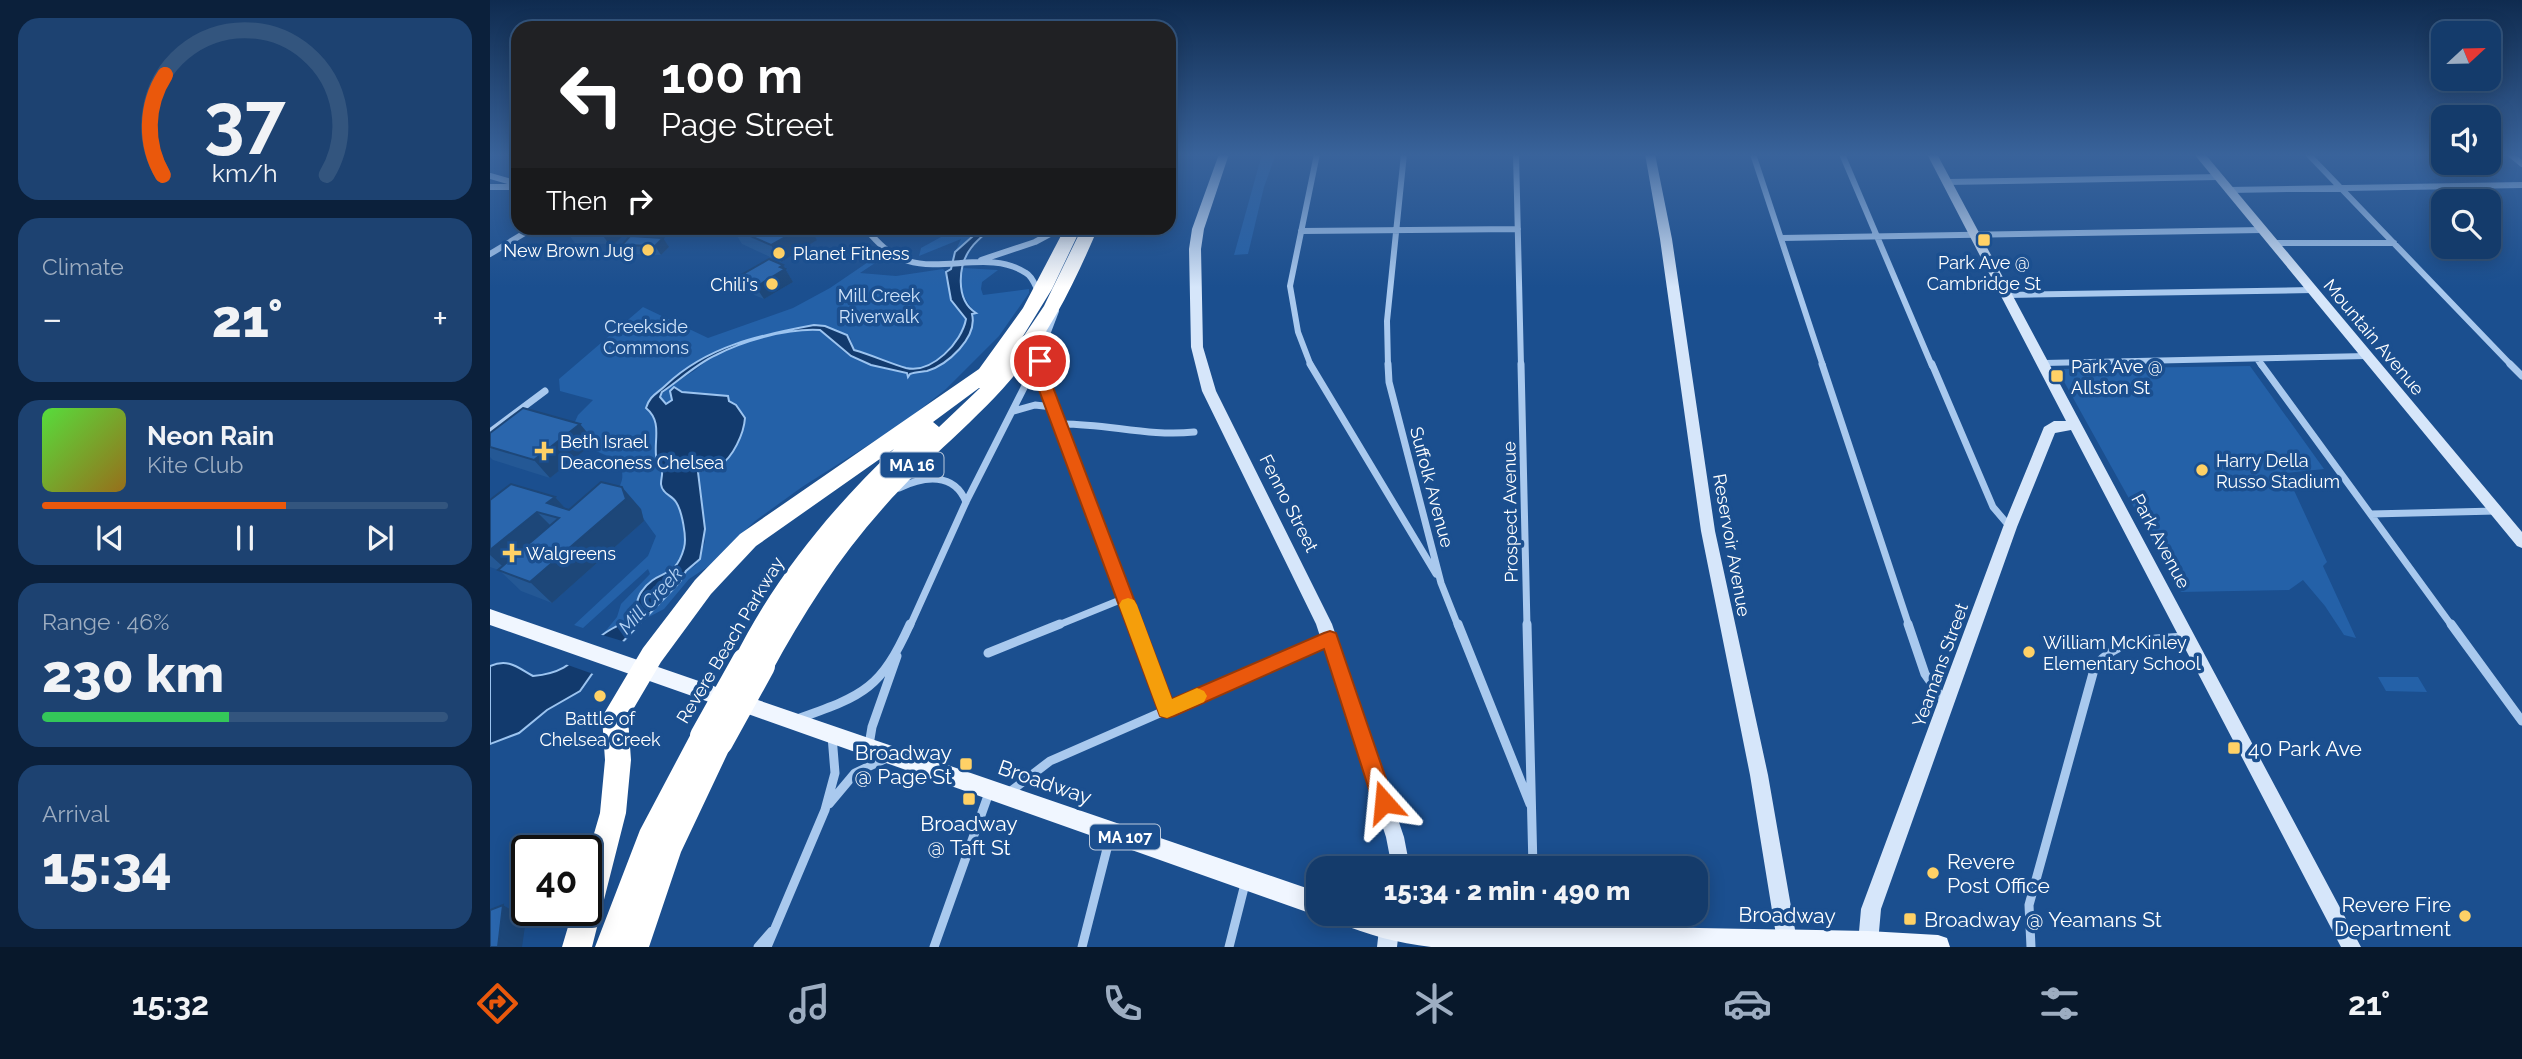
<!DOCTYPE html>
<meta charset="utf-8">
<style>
body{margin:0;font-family:Raleway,sans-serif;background:#1d4271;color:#f1f3f6;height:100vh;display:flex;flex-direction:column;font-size:26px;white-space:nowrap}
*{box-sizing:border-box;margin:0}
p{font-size:23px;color:#9dadc1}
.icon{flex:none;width:38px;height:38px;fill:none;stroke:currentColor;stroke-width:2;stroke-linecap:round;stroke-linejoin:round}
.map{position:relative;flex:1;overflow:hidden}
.sheet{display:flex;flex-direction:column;gap:18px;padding:18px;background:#0b203b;width:490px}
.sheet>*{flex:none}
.guide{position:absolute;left:21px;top:21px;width:665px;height:214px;border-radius:21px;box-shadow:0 4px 18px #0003,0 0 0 2px #33557e;background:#202124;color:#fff;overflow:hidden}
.needle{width:46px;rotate:68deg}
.buttons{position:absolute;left:1941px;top:21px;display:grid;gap:14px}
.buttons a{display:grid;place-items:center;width:70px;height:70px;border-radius:14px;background:#143b6b;box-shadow:0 4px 18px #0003,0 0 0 2px #33557e;font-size:35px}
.speed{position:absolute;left:21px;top:835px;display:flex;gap:14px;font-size:35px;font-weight:700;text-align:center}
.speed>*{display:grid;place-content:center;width:91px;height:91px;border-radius:50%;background:#143b6b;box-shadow:0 4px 18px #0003,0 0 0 2px #33557e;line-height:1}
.speed .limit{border:4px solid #111;border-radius:10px;background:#fff;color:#111}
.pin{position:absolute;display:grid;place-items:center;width:60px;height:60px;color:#fff;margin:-30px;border:4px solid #fff;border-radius:50%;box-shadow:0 2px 7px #0007}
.me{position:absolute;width:77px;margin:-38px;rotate:342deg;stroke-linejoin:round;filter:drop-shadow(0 0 5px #0008)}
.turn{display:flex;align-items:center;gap:24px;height:147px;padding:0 35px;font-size:32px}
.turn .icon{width:91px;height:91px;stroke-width:2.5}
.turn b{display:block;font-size:49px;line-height:60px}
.then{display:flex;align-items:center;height:66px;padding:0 35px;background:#0003;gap:14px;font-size:26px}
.big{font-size:52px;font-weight:800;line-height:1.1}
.sheet .card{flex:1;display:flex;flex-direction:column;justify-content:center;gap:10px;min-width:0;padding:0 24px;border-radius:21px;background:#1d4271}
.sheet .dial{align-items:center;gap:0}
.dial svg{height:182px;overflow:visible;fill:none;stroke:#33557e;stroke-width:7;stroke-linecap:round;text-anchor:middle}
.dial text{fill:#f1f3f6;stroke:none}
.song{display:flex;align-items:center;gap:21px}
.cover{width:84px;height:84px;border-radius:10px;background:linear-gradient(135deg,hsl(110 70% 55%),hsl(40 70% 35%))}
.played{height:7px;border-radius:4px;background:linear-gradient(90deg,#ea580c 60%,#33557e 60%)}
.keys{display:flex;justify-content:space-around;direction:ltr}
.heat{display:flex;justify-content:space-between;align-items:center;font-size:38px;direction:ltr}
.charge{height:10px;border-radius:5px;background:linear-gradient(90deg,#34c759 46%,#33557e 0)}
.trip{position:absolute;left:816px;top:856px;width:402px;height:70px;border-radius:21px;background:#143b6b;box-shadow:0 4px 18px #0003,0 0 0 2px #33557e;font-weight:800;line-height:70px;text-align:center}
.tab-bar{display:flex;height:112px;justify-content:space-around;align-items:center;background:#08182b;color:#9dadc1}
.tab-bar .icon{width:49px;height:49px}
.tab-bar .active{color:#ea580c}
.tab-bar b{font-size:32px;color:#f1f3f6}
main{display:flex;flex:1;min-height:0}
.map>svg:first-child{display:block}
</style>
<main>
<section class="sheet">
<div class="card dial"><svg viewBox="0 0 100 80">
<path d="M14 69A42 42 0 1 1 86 69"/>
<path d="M14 69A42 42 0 0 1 15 25" stroke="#ea580c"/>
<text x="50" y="56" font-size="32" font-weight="700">37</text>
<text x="50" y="72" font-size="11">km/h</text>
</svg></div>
<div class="card"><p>Climate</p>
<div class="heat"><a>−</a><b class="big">21°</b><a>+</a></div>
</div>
<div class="card">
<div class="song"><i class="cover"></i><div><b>Neon Rain</b><p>Kite Club</p></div></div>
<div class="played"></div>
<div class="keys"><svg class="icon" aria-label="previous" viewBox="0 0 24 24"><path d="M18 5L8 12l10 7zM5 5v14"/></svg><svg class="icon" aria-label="pause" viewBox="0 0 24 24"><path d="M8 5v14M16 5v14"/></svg><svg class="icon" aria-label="next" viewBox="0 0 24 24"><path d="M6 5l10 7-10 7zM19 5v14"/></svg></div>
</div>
<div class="card"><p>Range · 46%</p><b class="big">230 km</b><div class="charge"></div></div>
<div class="card"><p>Arrival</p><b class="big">15:34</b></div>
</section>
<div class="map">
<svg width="2032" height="947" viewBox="0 0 2032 947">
<rect width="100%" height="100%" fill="#1b4f8f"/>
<!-- green -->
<path fill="#2461a8" d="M772 154H786L774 187 758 254 744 255Z
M457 228H492L465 252 471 239 429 256 431 248 451 237Z
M387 256 391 259 370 273 406 276 453 269 456 272 461 300 476 319C472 342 442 374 416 368 399 364 382 355 364 350L360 337 335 326 324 325C266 336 221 347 175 386 166 394 156 396 158 410L165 415 192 520 195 547 188 565 141 617 113 634 127 617 131 604 160 574 158 569 93 628 84 625 158 556 166 536 145 507 125 493C134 482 134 474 129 461L106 451 105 440 80 433 88 415 103 400 70 391 69 379 153 307 218 338 303 308 340 288Z
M473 268 508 270 492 282 491 289 493 295 539 289V293L509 336 456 389 413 423 312 487 265 521 219 566 199 579 174 609 155 619 192 580 196 571 206 565 215 542 209 488 166 401C176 387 190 380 204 371 211 366 217 359 226 355 255 340 295 330 330 330 340 337 348 349 359 355 400 378 456 383 480 332 483 326 483 317 484 312 475 298 465 285 473 268Z
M1760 366 1834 469 1796 473 1837 562 1833 566 1866 638 1854 635 1835 606 1813 580 1799 590 1691 592 1567 369Z
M1888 677H1928L1937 692 1896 691Z"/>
<!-- water -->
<path fill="#123a6d" stroke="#9cc4f0" stroke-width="2" d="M492 228H502C495 234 487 240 481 248 468 265 465 300 486 313L482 314C488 338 457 365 437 371 431 372 425 372 420 374L418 377 417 373 381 365 361 356 330 330C297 328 253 341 226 355 206 364 190 380 172 392L170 397 176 404 182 400 180 391 184 387 192 392 238 396 239 401 246 405 255 418C254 433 243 458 229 466 222 469 215 468 208 472L215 529 210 559 196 571 190 582 102 674 90 691 57 710 29 733 0 744V666C19 658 28 668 43 676 84 672 85 654 115 633 123 627 134 624 142 616 147 609 146 598 152 591 168 568 185 581 194 548 197 538 192 511 186 502 183 497 177 495 174 491 168 484 173 478 172 471 171 468 168 465 167 462 162 443 174 423 156 408 160 395 167 394 176 385 217 346 270 335 324 325L335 326 357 335 364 350C382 355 399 363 416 368 442 374 472 342 476 319L461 300 456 272 461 269 465 252Z"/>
<!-- pier -->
<path fill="#1b4f8f" d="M109 634 139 643 106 675 75 664Z"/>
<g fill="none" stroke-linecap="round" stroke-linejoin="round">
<!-- street-far2 -->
<path stroke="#a9c9ee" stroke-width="6" d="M1026 154 1031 366
M1263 154 1333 366
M1352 154 1442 366
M1818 154 2022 366
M2020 154 2032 164
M0 176 28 184
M1457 182 1728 177
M0 187H28
M1738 190 2032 185
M375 228C387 242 399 255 418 261 455 272 502 250 536 273 542 276 545 285 548 291
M811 231 1028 229
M1291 238 1772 230
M1783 243H1904
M0 254 43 228
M491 260 545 242 571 228
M1518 295 1822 290
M1767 359 1772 366
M550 360 551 366
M1554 363 1877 356
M545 366 566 311
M821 366 808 332 800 286 827 154
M898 366 897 321 914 154"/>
<!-- street-far1 -->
<path stroke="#a9c9ee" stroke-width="7" d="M551 364 554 382 645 626
M820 364 946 574
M898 364 899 382 951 583 968 626
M1031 364 1037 626
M1332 364 1419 626
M1442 364 1503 507 1520 527
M1771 364 1962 626
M2020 364 2032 376
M524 411 545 405 563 407
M569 424C615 423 658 437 704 432
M0 432 55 391
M409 488C434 476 464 472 476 502
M1881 514 2006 511
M420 626 476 502 546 364
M566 626 635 598"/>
<!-- street -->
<path stroke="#a9c9ee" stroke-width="9" d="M645 624 677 710
M968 624 1040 804
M1037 624 1043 868
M1418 624 1435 674 1456 704
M1961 624 2032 721
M498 653 570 624
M310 718C375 695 391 688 420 624
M379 745 382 727 407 656
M517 794 560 761 839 639
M339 804 365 773 397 758
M1044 914V934
M268 947 282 931
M277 947 335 810 345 773 342 736
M444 947 500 790
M592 947 621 833
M739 947 756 880
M1541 947 1539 905 1605 666C1629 638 1661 639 1696 637"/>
<!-- secondary -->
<path fill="#d6e6fa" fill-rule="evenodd" d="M729 154H739L714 229 711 249 713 347 726 391 842 624 914 837 920 868H902L896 837 826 624 712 391 701 347 699 249 702 229Z
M1155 154H1165L1182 239 1225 531 1278 775 1307 941 1304 947H1290L1287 941 1260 775 1211 531 1170 239Z
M1437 154H1447L1871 947H1851L1581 430 1565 433 1527 527 1391 909 1388 943 1386 947H1370L1368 943 1371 909 1513 527 1554 427 1564 421H1576Z
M1704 154H1715L2032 532V548L2027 546Z
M895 914H915L909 929 907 947H887L889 929Z"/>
<!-- primary -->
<path fill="#f0f6ff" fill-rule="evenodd" d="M0 609 229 688 232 694 229 700 222 703 0 625Z
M265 699 828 892V914H834L828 916 258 714 255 708 258 702Z
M843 914C877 911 908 919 942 923L1378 931 1448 935 1457 938 1460 947H941C908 943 877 935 847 922Z"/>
<!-- highway -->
<path fill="#fff" fill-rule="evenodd" d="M575 228H591L562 289 525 349 554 306 592 228H608C586 279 563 328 528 371 488 420 436 459 394 507 349 557 313 614 281 673L272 676 263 673 261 669 255 671 246 668 243 661C282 581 340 510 404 449L266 546 221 594 171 662 138 718 141 760 136 813 102 947H72L83 910H96V861L110 813 115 760 112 717 153 648 205 580 250 534 489 369 533 308ZM490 388 449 427 443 422 489 388Z
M213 725 222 728 224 733 230 731 239 734 243 742 191 852 159 947H105L150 830 204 728Z"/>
<!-- highway-bridge -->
<path stroke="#fff" stroke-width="26" d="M213 736 255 661
M230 742 272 666"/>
</g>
<!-- wall -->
<path fill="#245895" d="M74 228H141L121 247 119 244 85 243Z
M242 228H320L327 240 291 262 252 244Z
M132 245 179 247 171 255 137 254Z
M293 265 303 282 274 299 264 295 253 277 255 276 253 274Z
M90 424 105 442 60 478 3 460 0 457V433Z
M65 497 76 509 79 510 151 509 154 521 62 603 31 591 9 570 0 567V500Z"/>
<!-- shaded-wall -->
<path fill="#1d4779" d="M112 228H141L121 247 109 230Z
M311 228H320L327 240 291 262 281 245Z
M173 238 179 247 171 255 165 246Z
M293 265 303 282 274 299 266 287Z
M90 424 105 442 60 478 44 460Z
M132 487 151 509 154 521 62 603 40 582Z
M65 497 85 519 57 503Z
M47 512 68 533 20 573 0 555V550Z
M13 905 36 919 32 947H8Z"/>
<!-- building -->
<path fill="#2a66ad" stroke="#1d4779" stroke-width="2" d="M242 228H311L281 245Z
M140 236 173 238 165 246 132 245Z
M279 259 293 265 290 267 295 269 266 287 256 282 259 280 253 277 256 275 253 274Z
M33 408 90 424 44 460 0 447V433Z
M111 482 132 487 136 499 40 582 8 570 69 518 47 512 0 550V500L21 484 65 497 57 503 79 510Z
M13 905 8 947H0V910Z"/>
<!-- sky -->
<linearGradient id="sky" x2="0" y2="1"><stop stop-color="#0f2b4f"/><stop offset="0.54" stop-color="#39639b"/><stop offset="1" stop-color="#39639b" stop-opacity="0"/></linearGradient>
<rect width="2032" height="287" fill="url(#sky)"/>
<!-- route -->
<path fill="#ea580c" stroke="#983908" stroke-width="2" d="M550 356 557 361 561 382 682 699 834 633 840 631 846 633 904 802 901 809 894 812 886 809 883 802 834 649 684 716 677 718 670 716 546 382 542 361Z"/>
<!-- slow -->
<path fill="#f59e0b" d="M638 598 644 600 647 605 682 699 707 688 714 691 717 696 714 702 677 718 670 716 629 605 632 600Z"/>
<!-- markers -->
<g fill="#ffd166" stroke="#1b4f8f" stroke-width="2.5">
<rect x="1487" y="233" width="14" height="14" rx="3.5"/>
<circle cx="158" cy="250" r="7"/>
<circle cx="289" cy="253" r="7"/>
<circle cx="282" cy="284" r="7"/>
<rect x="1560" y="369" width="14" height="14" rx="3.5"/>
<path d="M50.5 440.5h7v7h7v7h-7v7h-7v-7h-7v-7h7z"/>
<circle cx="1712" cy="470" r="7"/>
<path d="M18.5 542.5h7v7h7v7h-7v7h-7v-7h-7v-7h7z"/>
<circle cx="1539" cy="652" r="7"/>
<circle cx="110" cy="696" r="7"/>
<rect x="1737" y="741" width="14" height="14" rx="3.5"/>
<rect x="469" y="757" width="14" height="14" rx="3.5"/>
<rect x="472" y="792" width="14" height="14" rx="3.5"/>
<circle cx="1443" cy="873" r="7"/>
<circle cx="1975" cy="916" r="7"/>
<rect x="1413" y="912" width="14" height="14" rx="3.5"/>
</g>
<g text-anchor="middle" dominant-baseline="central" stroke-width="7" stroke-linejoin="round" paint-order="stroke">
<!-- shield labels -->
<g fill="#1b4f8f" stroke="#bbcadd" stroke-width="2">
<rect x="390.5" y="452.5" width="63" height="25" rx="5"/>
<rect x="600" y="824.5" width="70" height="25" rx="5"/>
</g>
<g font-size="16" font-weight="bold" fill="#fff">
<text x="422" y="465">MA 16</text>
<text x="635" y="837">MA 107</text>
</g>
<!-- poi labels -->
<g font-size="18" fill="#fff" stroke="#1b4f8f" text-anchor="start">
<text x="144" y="250" text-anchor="end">New Brown Jug</text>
<text x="303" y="253">Planet Fitness</text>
<text x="1494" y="262" text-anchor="middle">Park Ave @<tspan x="1494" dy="21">Cambridge St</tspan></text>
<text x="268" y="284" text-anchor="end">Chili's</text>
<text x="1581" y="366">Park Ave @<tspan x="1581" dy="21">Allston St</tspan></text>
<text x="70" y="441">Beth Israel<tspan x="70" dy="21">Deaconess Chelsea</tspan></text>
<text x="1726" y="460">Harry Della<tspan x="1726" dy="21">Russo Stadium</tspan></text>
<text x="36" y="553">Walgreens</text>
<text x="1553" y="642">William McKinley<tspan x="1553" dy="21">Elementary School</tspan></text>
<text x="110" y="718" text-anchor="middle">Battle of<tspan x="110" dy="21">Chelsea Creek</tspan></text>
</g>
<!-- park labels -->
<g font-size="18" fill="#cfe3fa" stroke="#1b4f8f">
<text x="389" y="295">Mill Creek<tspan x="389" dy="21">Riverwalk</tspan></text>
<text x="156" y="326">Creekside<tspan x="156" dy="21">Commons</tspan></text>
</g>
<!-- street labels -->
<g font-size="18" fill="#fff" stroke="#1b4f8f">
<text transform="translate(1884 337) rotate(50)">Mountain Avenue</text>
<text transform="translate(942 487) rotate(75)">Suffolk Avenue</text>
<text transform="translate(799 503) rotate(63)">Fenno Street</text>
<text transform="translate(1020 512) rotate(-91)">Prospect Avenue</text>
<text transform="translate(1671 541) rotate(62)">Park Avenue</text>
<text transform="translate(1242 545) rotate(80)">Reservoir Avenue</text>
<text transform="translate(240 640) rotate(-59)">Revere Beach Parkway</text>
<text transform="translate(1450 665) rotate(-70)">Yeamans Street</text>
</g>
<!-- water labels -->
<g font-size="19" font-style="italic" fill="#b5d3f5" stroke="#1b4f8f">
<text transform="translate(160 600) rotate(-47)">Mill Creek</text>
</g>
<!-- near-poi labels -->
<g font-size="21" fill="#fff" stroke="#1b4f8f" text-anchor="start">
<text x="1758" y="748">40 Park Ave</text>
<text x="462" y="752" text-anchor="end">Broadway<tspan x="462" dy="24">@ Page St</tspan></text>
<text x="479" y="823" text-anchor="middle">Broadway<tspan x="479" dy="24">@ Taft St</tspan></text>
<text x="1457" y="861">Revere<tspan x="1457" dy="24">Post Office</tspan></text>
<text x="1961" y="904" text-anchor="end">Revere Fire<tspan x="1961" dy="24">Department</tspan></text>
<text x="1434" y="919">Broadway @ Yeamans St</text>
</g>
<!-- near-street labels -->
<g font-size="21" fill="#fff" stroke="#1b4f8f">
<text transform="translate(555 782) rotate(19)">Broadway</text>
<text transform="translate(1297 915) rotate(1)">Broadway</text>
</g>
</g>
</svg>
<div class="buttons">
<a><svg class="needle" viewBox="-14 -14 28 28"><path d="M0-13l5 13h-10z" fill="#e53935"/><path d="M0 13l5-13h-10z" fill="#9dadc1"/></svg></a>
<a><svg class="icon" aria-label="sound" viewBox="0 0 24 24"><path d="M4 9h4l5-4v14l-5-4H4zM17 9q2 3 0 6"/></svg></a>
<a><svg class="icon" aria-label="search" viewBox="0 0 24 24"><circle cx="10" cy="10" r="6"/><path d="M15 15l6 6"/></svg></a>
</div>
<div class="speed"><div class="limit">40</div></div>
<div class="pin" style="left:550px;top:361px;background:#d93025"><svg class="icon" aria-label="arrive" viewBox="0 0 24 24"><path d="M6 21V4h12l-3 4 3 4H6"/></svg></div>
<svg class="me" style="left:894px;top:802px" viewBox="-20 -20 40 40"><path d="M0-17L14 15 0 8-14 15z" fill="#ea580c" stroke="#fff" stroke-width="4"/></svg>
<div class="trip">15:34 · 2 min · 490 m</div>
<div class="guide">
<div class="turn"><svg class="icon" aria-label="left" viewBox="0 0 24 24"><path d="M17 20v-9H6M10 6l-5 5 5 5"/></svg><div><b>100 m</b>Page Street</div></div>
<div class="then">Then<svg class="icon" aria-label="right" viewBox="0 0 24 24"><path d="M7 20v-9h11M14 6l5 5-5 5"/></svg></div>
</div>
</div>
</main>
<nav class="tab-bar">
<b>15:32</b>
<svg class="icon active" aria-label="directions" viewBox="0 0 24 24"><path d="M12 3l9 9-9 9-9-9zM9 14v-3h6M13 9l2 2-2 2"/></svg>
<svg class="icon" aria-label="music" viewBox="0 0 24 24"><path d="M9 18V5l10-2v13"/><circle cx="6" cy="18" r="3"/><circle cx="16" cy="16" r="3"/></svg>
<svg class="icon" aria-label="phone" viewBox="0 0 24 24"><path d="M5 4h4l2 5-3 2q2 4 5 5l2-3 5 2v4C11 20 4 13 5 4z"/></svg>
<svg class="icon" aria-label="climate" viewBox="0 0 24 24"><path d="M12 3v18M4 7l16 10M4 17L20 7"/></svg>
<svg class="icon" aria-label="car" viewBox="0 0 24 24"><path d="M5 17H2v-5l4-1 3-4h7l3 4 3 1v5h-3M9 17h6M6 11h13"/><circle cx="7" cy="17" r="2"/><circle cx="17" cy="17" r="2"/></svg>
<svg class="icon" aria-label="filters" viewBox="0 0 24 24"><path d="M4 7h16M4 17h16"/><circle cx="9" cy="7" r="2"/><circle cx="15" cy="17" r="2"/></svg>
<b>21°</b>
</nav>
